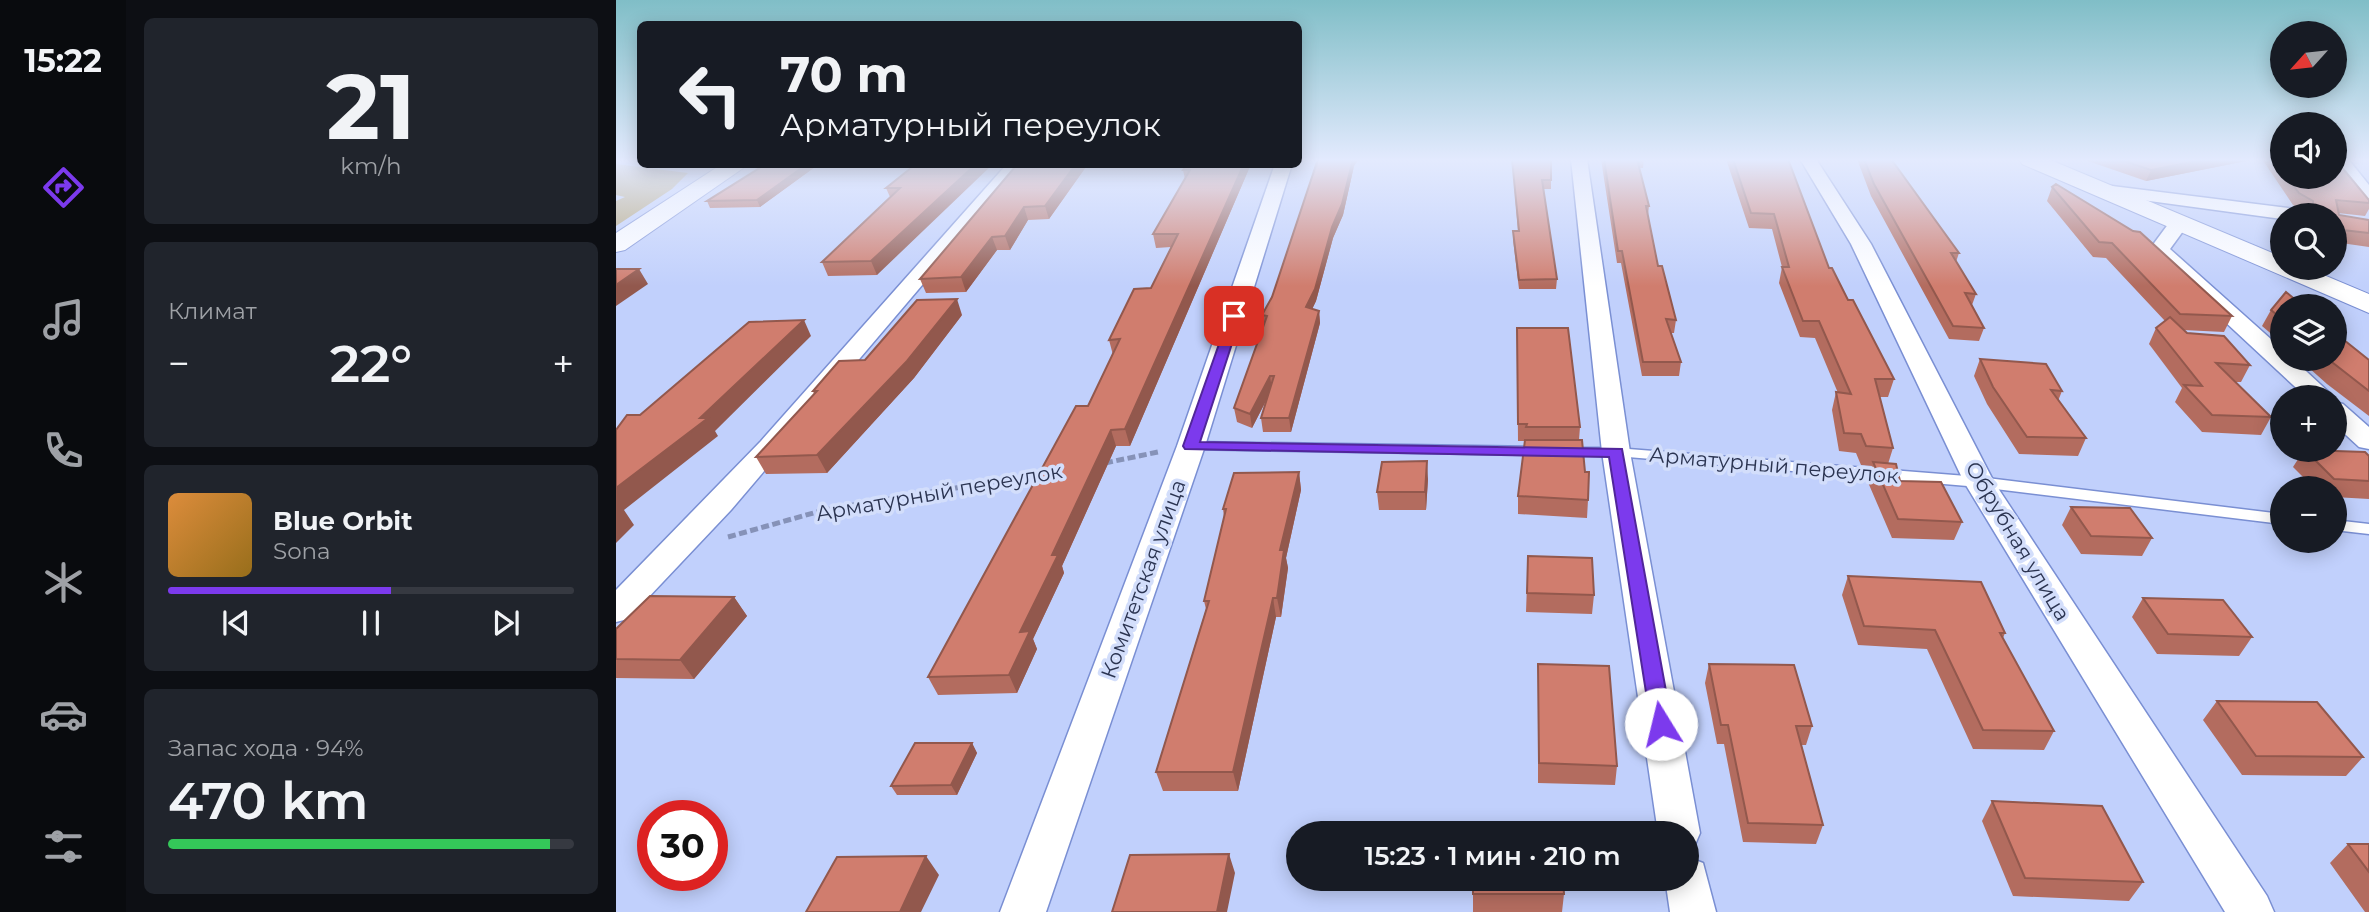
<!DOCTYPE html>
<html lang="ru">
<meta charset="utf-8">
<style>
body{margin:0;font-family:Montserrat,sans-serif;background:#20242c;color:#f1f3f6;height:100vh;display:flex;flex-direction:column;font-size:26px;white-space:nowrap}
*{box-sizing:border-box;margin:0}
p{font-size:23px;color:#9ea1a6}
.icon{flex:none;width:38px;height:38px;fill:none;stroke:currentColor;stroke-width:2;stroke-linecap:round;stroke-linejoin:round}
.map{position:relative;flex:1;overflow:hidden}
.details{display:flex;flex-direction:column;gap:18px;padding:18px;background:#0d0f14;width:490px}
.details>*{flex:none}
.guide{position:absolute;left:21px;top:21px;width:665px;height:147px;border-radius:10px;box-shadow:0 4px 18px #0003;background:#171b24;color:#f1f3f6;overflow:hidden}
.needle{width:46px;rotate:243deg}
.tools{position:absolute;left:1654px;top:21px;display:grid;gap:14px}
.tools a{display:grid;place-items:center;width:77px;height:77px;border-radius:50%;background:#171b24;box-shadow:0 4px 18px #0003;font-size:35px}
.speed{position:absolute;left:21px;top:800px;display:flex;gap:14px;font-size:35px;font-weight:700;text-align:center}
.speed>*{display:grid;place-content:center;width:91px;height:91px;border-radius:50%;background:#171b24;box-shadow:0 4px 18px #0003;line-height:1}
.speed .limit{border:10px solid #d22;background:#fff;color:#111}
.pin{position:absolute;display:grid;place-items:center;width:60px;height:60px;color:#fff;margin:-30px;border-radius:14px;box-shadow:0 4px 10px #0006}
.me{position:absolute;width:77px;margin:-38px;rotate:351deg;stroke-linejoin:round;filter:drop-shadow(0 0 5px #0008)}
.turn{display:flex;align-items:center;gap:24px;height:147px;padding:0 28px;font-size:32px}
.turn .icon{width:91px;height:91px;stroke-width:2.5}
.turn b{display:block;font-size:49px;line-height:60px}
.big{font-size:52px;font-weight:600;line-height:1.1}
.details .widget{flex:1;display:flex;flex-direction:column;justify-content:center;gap:10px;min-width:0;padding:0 24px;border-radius:10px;background:#20242c}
.details .dial{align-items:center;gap:0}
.dial b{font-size:91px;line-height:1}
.song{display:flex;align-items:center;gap:21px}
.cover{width:84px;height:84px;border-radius:10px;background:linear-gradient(135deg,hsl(30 70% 55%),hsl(40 70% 35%))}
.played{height:7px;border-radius:4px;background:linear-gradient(90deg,#7c3aed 55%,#363941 55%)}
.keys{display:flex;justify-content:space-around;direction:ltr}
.heat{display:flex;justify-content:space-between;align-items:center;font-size:38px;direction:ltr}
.charge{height:10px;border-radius:5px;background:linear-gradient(90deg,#34c759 94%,#363941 0)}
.trip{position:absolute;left:670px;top:821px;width:413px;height:70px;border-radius:35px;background:#171b24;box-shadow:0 4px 18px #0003;font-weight:600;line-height:70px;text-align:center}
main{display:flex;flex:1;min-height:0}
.tabs{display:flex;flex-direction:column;width:126px;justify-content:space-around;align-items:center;background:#090b0e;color:#9ea1a6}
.tabs .icon{width:49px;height:49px}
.tabs .on{color:#7c3aed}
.tabs b{font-size:32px;color:#f1f3f6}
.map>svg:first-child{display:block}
</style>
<main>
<nav class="tabs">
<b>15:22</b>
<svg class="icon on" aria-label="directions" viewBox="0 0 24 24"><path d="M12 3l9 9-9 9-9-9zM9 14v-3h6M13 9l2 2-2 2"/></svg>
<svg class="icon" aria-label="music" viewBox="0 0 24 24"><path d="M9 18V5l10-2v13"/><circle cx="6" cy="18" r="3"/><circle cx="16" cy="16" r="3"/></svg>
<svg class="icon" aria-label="phone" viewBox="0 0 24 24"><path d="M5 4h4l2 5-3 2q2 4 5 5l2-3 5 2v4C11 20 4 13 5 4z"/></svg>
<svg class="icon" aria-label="climate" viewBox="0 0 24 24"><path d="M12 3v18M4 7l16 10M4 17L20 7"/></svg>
<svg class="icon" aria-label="car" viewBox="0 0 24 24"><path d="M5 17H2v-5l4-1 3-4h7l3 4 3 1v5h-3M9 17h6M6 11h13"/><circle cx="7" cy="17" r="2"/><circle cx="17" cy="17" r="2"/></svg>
<svg class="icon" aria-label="filters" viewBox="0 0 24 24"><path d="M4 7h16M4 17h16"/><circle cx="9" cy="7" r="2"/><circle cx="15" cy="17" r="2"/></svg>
</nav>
<section class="details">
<div class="widget dial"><b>21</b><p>km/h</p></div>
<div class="widget"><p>Климат</p>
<div class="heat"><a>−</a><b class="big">22°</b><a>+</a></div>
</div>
<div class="widget">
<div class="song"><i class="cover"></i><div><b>Blue Orbit</b><p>Sona</p></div></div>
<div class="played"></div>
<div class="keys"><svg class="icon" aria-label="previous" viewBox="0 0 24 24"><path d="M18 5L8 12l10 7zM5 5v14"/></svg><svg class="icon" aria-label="pause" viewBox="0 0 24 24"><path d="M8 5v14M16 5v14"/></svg><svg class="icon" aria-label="next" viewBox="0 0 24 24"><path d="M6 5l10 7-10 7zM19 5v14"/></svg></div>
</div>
<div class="widget"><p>Запас хода · 94%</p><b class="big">470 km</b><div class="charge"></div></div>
</section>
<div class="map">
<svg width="1753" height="912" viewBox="0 0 1753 912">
<rect width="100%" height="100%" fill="#c1d0fc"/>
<!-- green -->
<path fill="#b3a273" d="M0 164 72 173 56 189 0 226V201L9 197 0 195Z"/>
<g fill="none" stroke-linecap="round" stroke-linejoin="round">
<defs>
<path id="service" d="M575 442 927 447 934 451 927 455 570 449 568 446 570 443Z
M950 448H1000L1363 477 1666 514V524L1363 487 1000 456 945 455 943 452Z
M1718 520 1753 524V534L1718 530Z"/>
<path id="minor" d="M955 159H971L1014 452 1084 833 1078 847 1071 849V833H1042L986 452Z
M1184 159H1200L1255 244 1378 482 1651 896 1658 912H1609L1348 482 1235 244Z
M1718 159H1732L1753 185V201L1747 200 1718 164Z
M391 164H409L115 510 12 619 0 622V590L145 441Z
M659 164H676L589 446 430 912H384L561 446Z
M1488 185 1680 209 1689 215H1666V219L1482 194 1479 190 1482 186Z
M1563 217 1573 223 1554 249 1666 349V359H1677L1718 397H1690L1536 254 1533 250 1536 246 1556 219Z
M1718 402 1727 404 1753 427V449L1743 447 1718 424Z
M1071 857 1087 863 1100 912H1054L1049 878H1071Z"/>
<path id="tertiary" d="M1403 159H1432L1666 257V268H1691L1753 294V313L1406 164Z
M106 164H133L9 250 0 252V233Z"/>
</defs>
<!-- service casing -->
<use href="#service" stroke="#7a8fd3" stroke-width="3"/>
<!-- minor casing -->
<use href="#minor" stroke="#7a8fd3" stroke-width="3"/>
<!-- tertiary casing -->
<use href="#tertiary" stroke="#7a8fd3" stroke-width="2"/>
<!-- path -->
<path stroke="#8692b8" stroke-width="5" stroke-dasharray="8 3.5" stroke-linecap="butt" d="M489 463 542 452
M112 537 208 510 429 473"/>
<!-- service -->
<use href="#service" fill="#fff" fill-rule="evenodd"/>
<!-- minor -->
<use href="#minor" fill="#fff" fill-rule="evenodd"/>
<!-- tertiary -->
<use href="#tertiary" fill="#fff" fill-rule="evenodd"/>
</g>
<!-- wall -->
<path fill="#b36c5f" d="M896 159H935V189H927L941 279 940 289H903L897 240V231H902Z
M985 159H1028L1027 168H1023L1033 206 1032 215 1042 266 1060 320 1058 333H1055L1065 362 1063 376H1026L1005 263H1001Z
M1110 159H1172L1213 268 1232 300 1278 379 1272 397H1264L1277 448 1272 464 1284 481 1346 522 1338 540 1276 538 1251 480 1256 466 1245 465 1240 453 1223 451 1216 410 1220 392 1222 393 1199 338 1184 337 1163 283 1166 267 1156 229 1133 228Z
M1241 159H1275L1343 253 1340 262 1360 294 1356 305 1368 328 1363 341 1333 339 1255 196Z
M1466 159H1640L1530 181Z
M1646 159H1666V177H1718L1753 200V209L1749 216 1722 213 1723 215 1753 220V247L1718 242V215H1687L1689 212 1677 205Z
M150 164H203L144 207 94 208 91 201Z
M300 164 261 275 212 276 206 262 274 197 270 188Z
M398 164H472L433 219 412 220 394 250H381L350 292 310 293 304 279 398 168Z
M635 164 514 446H500L446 566 448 573 417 639 421 649 401 693 322 695 312 677 472 406 497 355 493 340 535 288 555 247 540 248 537 234 569 179 567 170Z
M738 166 727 215 717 238 700 301 696 309 703 311 704 323 675 432H647L645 418 652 397 636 428 621 422 618 408 648 326 646 315Z
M1436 187 1616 316 1608 332 1567 330 1571 333 1634 365 1625 382H1619L1655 417 1645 435 1586 432 1559 402 1566 388 1533 344 1540 328 1549 321 1490 258 1477 257 1431 201Z
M1666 306V343L1646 326 1655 310Z
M346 315 298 378 211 473 150 474 140 457 198 394 197 391 249 360Z
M901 328 964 427 963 440 972 500 971 518 902 514V496L909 441H902Z
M1364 359 1446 391 1442 401 1470 438 1462 456 1403 454 1371 404 1358 376Z
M1683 359 1753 360V416L1711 384Z
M1688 450H1704L1753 456V499L1718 497V488H1698L1677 467Z
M683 472 685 490 670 558 672 568 665 617H660L622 791H547L540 772 590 609 588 601 608 517 607 509Z
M812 479 810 510H763L761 492Z
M1455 507 1536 538 1526 556 1465 554 1446 525Z
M912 556 978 595 976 614 910 612Z
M1232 576 1389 633 1387 638 1438 731 1428 750 1357 749 1311 649 1242 645 1226 595Z
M118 597 131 616 78 679 0 678V659Z
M1527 598 1636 637 1623 656 1541 654 1516 617Z
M922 664 1001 766 999 785 922 783Z
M1093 664 1196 726 1190 745H1185L1207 825 1200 844 1127 842 1108 744H1101L1089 683Z
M1601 701 1747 757 1730 776 1626 775 1587 720Z
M356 743 361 753 341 795H281L275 786Z
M1376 801 1527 882 1513 901 1397 896 1366 821Z
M1732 844H1753V912H1749L1714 863Z
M857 878 948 894 946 912H857Z"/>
<!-- shaded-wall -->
<path fill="#92584d" d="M737 159H743L738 166 727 215 717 238 700 301 691 320 690 307Z
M1591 159H1640L1530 181 1535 170Z
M191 164H203L144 207 141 200Z
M360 164H377L261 275 255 261Z
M460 164H472L433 219 429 206Z
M628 164H635L514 446 509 429Z
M408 207 412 220 394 250 389 236Z
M376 237 381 250 350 292 345 277Z
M23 269 32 284 0 306V285Z
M341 299 346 315 298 378 211 473 201 455Z
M703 311 704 323 675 432 673 418Z
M188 320 195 336 99 431 102 436 8 510 18 525 0 543V488Z
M654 376 656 389 636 428 634 414Z
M495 430 500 446 446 566 448 573 417 639 421 649 401 693 393 675 404 632 436 555Z
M811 461 812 479 810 510 809 492Z
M683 472 685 490 670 558 672 568 665 617 661 598 664 550Z
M118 597 131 616 78 679 64 660Z
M657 598 660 617 622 791 617 772Z
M356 743 361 753 341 795 335 785Z
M613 854 619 873 611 912H601Z
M310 856 323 875 305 912H284Z"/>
<!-- building -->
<path fill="#d07d6e" stroke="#92584d" stroke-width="2" d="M702 159H737L726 204 716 227 699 289 690 307 703 311 673 418H645L658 376H654L634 414 618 408 651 316 646 315 656 297Z
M896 159H935V180H926L941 279 903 280 897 231H903Z
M988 159H1021L1033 206H1030L1042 266H1046L1060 320 1050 319 1065 362H1027L1006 251H1002Z
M1117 159H1172L1213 268H1216L1232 300H1237L1278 379H1259L1277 448 1250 446 1245 434 1228 433 1220 392 1235 394 1203 321H1187L1166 267H1173L1158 214 1135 213Z
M1248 159H1275L1343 253H1335L1360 294 1349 293 1368 328 1337 326 1258 184Z
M1502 159H1591L1535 170Z
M1659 159H1666V169Z
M1719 159 1753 200V203L1720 200 1723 215 1753 220V233L1718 229V215H1699L1693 205H1697V201L1683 193 1671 177H1718Z
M150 164H191L141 200 91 201Z
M300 164H360L255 261 206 262 284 188H270Z
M398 164H460L429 206 408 207 389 236 376 237 345 277 304 279 399 167Z
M571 164H628L509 429 495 430 436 555H442L404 632 414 631 393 675 312 677 460 406H472L504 339 493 340 518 289 535 288 562 234H537L574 170H567Z
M1440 184 1517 231 1524 232 1616 316 1564 314 1496 243 1483 242 1436 187Z
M0 269H23L0 285Z
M1670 292 1687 306H1666V319L1655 310Z
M341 299 291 361 201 455 140 457 201 391H197L223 361 249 360 301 300Z
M1554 317 1571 333 1608 336 1634 365 1600 363 1655 417 1596 415 1568 385 1586 386 1540 328Z
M188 320 84 418H92L0 488V430L11 415H24L133 322Z
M901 328H952L964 427H910L911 424H902Z
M1718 332 1753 360V391L1712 359H1718Z
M1364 359 1430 364 1446 391 1435 390 1470 438 1411 437 1377 387Z
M909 440H966L969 472H973L972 500 902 496Z
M1689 450 1749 452 1753 456V481L1718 479Z
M811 461 809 492H761L766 462Z
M1257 462 1280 464 1284 481 1325 482 1346 522 1282 519Z
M683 472 664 550H668L661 598H657L617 772H540L593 601H588L610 509H607L618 473Z
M1455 507 1514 508 1536 538 1475 536Z
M912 556 976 558 978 595 911 593Z
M1232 576 1365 582 1389 633H1384L1438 731 1367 730 1319 630 1248 626Z
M34 596 118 597 64 660 0 659V629Z
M1527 598 1607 600 1636 637 1552 634Z
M922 664 993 666 1001 766 923 763Z
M1093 664 1178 665 1196 726H1180L1207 825 1132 823 1112 725H1105Z
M1601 701 1701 702 1747 757 1640 756Z
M299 743H356L335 785 275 786Z
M1376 801 1486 806 1527 882 1409 878Z
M1732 844H1753V872Z
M613 854 601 912H496L514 855Z
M310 856 284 912H190L221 857Z
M857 878H947L948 894H857Z"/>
<!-- sky -->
<linearGradient id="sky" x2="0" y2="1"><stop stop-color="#80bec7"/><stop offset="0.56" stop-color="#e3eafe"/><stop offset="1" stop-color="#e3eafe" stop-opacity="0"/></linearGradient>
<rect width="1753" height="286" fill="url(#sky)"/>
<!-- route -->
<path fill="#7c3aed" stroke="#51269a" stroke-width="2" d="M614 313 625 316 584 442 1006 449 1056 724 1053 731 1045 733 1038 731 1035 724 993 457 569 449 567 446Z"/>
<g text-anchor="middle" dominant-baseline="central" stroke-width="7" stroke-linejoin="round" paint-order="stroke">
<!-- street labels -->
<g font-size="21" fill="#2b3451" stroke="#d3defb">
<text transform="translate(1158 465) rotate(5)">Арматурный переулок</text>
<text transform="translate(323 492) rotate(-10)">Арматурный переулок</text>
<text transform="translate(1402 541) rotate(59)">Обрубная улица</text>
<text transform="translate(527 579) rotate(-70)">Комитетская улица</text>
</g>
</g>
</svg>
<div class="tools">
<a><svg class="needle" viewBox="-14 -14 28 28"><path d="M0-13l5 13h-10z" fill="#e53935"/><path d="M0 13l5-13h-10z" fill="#9ea1a6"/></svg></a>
<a><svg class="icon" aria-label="sound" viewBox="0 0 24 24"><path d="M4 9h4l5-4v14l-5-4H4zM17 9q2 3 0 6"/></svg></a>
<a><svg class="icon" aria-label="search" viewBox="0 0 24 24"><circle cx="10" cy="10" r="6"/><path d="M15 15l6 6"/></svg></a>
<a><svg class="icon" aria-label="layers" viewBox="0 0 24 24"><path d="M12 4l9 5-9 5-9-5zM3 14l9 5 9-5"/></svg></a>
<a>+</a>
<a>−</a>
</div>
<div class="speed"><div class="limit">30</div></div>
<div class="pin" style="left:618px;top:316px;background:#d93025"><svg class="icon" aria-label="arrive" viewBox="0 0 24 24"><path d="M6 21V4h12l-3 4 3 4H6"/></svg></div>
<svg class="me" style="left:1045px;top:724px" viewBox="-20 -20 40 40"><circle r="19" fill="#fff"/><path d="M0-13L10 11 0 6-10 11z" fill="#7c3aed"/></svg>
<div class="trip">15:23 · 1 мин · 210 m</div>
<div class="guide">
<div class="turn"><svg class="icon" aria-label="left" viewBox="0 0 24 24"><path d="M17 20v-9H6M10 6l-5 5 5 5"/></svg><div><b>70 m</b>Арматурный переулок</div></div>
</div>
</div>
</main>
